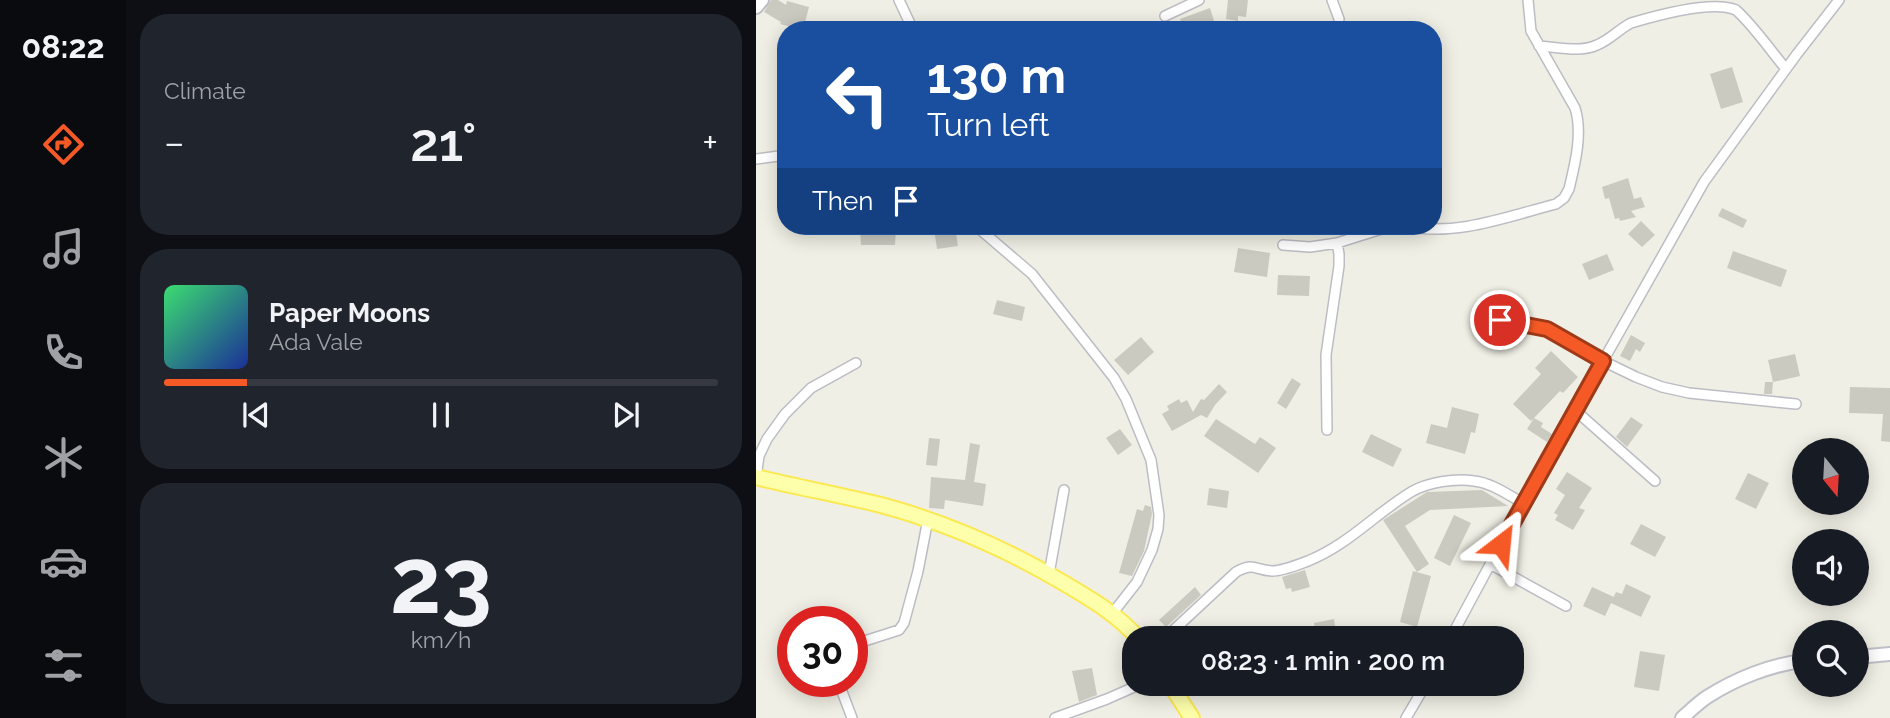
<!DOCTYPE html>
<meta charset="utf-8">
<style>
body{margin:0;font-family:Raleway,sans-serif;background:#20242c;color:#f1f3f6;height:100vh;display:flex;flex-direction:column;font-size:26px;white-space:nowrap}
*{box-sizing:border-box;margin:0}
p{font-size:23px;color:#9ea1a6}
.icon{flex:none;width:38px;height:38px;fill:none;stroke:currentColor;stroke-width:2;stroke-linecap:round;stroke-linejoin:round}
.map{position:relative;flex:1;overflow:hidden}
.side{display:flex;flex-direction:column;gap:14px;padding:14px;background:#0d0f14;width:630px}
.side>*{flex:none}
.top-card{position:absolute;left:21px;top:21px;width:665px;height:214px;border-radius:28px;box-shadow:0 4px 18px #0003;background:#1a4fa0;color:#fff;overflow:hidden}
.needle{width:46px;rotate:162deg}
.fabs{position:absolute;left:1036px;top:438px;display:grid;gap:14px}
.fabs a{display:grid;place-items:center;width:77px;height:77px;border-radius:50%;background:#171b24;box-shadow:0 4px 18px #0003;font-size:35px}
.speed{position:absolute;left:21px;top:606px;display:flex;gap:14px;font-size:35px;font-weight:700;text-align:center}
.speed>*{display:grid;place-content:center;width:91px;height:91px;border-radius:50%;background:#171b24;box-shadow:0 4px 18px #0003;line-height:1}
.speed .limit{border:10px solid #d22;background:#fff;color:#111}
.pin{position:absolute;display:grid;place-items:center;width:60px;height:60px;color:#fff;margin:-30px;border:4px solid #fff;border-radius:50%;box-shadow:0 2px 7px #0007}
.me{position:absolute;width:77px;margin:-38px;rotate:29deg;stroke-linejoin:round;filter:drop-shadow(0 0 5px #0008)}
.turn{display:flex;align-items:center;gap:24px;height:147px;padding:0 35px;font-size:32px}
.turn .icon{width:91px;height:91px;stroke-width:2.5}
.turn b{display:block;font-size:49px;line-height:60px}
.then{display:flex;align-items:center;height:66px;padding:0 35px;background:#0003;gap:14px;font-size:26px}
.big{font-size:52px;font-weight:600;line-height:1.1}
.side .card{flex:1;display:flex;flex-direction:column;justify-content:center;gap:10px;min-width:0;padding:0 24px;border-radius:28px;background:#20242c}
.side .dial{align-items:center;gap:0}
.dial b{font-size:91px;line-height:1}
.song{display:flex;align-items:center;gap:21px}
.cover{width:84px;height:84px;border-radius:10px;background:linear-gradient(135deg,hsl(140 70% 55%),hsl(230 70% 35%))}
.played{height:7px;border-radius:4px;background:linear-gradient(90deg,#f55a26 15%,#363941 15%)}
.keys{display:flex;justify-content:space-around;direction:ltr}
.heat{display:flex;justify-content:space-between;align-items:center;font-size:38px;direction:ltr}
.trip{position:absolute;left:366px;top:626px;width:402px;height:70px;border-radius:28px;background:#171b24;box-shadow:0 4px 18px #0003;font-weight:600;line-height:70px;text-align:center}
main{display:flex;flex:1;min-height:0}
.menu{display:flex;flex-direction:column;width:126px;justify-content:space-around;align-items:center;background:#090b0e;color:#9ea1a6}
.menu .icon{width:49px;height:49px}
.menu .selected{color:#f55a26}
.menu b{font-size:32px;color:#f1f3f6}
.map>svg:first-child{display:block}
</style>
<main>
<nav class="menu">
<b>08:22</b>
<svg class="icon selected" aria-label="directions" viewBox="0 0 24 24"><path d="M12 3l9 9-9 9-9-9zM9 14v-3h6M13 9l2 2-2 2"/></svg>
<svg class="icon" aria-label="music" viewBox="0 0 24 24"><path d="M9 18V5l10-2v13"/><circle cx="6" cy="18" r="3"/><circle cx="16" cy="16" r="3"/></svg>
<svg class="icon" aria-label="phone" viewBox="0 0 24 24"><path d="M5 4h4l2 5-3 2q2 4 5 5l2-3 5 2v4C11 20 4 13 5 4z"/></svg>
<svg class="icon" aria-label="climate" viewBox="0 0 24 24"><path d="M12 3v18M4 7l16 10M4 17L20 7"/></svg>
<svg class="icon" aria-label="car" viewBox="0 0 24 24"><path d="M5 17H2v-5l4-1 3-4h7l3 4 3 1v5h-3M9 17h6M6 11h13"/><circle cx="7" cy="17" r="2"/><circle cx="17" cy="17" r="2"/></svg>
<svg class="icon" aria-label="filters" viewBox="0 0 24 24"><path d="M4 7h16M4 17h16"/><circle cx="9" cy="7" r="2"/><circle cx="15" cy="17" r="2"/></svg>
</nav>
<section class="side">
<div class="card"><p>Climate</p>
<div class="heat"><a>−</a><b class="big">21°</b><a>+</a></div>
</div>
<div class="card">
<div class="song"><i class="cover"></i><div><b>Paper Moons</b><p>Ada Vale</p></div></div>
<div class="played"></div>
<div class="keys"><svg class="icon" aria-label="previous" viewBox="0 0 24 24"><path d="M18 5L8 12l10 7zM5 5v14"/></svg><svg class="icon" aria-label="pause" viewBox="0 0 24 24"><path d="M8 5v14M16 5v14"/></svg><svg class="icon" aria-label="next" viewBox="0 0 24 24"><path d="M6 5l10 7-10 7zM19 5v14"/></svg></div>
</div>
<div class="card dial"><b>23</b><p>km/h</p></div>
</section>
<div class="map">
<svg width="1134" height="718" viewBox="0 0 1134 718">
<rect width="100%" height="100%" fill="#f0efe5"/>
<!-- building -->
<path fill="#cbcac1" d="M15 0H22L30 5 31 1 53 7 47 30 24 24 25 22 8 12Z
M472 0H492L490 17 482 16V21L470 19Z
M454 8 460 27 453 30H428L424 19Z
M976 67 987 102 965 109 954 74Z
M872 178 878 199 885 197 889 207 875 211 880 217 864 221 863 218 859 219 853 198 849 199 846 187Z
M966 208 991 220 987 228 962 216Z
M885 221 899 235 886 247 872 234Z
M104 226 140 227 139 245H105Z
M199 226 202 246 181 249 178 229Z
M482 248 514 253 511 277 478 272Z
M977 251 1031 270 1025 287 971 268Z
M851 254 858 270 833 280 826 264Z
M522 275 554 276 553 296 521 295Z
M241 300 269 307 266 321 237 314Z
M875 335 889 343 884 352 880 349 874 361 864 356Z
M385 337 398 352 372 375 358 360Z
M795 351 822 377 807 393 804 391 778 418 787 423 785 427 796 434 791 442 771 429 778 418 775 421 757 404 785 374 779 368Z
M1039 354 1044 376 1017 382 1016 394H1008L1009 382H1017L1012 360Z
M536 378 545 384 530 409 521 403Z
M463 384 471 392 459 405 451 418 445 415 416 431 406 414 413 410 411 406 423 399 425 403 431 400 437 412 445 399 448 400Z
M1094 387 1134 388V442L1125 441 1127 414 1093 413Z
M696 407 723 414 719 433 715 432 709 454 670 443 675 424 691 428Z
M875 417 887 425 871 447 860 437Z
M460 419 499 444 504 437 520 448 502 473 448 436Z
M364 429 376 445 362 455 350 438Z
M615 434 646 449 637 467 606 452Z
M173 438 184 439 181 466 170 465Z
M214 443 224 445 218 482 230 484 227 506 189 500 188 509 173 508 175 477 209 480Z
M811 472 836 488 823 508 829 510 817 530 799 520 802 515 798 513 809 495 800 489Z
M992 473 1013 483 1000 509 979 499Z
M453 488 473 491 471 508 451 505Z
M726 490 752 506 674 510 649 526 673 564 661 572 627 520 671 492Z
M389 505 395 507 396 514 388 551 376 576 363 573 381 509 387 511Z
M698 515 715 523 694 566 678 558Z
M885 524 910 537 899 557 874 544Z
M549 570 554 587 536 592 535 588 530 589 526 577Z
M657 571 675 576 661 627 644 622Z
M870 584 895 596 885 617 855 603 860 592 866 594Z
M439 587 445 595 410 627 403 620Z
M836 587 858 597 849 616 827 606Z
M578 619 581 639H561L558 623Z
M884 651 909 655 903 691 878 687Z
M336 668 341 695 323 702 316 671Z"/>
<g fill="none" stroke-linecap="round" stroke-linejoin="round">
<defs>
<path id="minor" d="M143 0 157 30
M576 0 583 19
M409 16 443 0
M783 46C801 47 824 53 841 45 854 40 863 29 875 23 902 15 957 0 980 10 997 25 1015 51 1030 69
M0 159 30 155
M220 226 276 274 358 378 370 399 395 460 403 515 402 529 396 550 381 582 356 614
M651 226C699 237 753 216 800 204L808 198 813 189C819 164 827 133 819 108L775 31 772 0
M527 245 554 247 581 243 635 226
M744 320 791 329 847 361 880 377 906 387 933 393 1040 404
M820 411 899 481
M571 430 570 355 583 266V254L581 243
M0 477 3 456 11 439 29 414 55 388 100 363
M734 564 810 606
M293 574 308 490
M408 639 480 572C499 562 498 570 516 571 527 571 541 565 552 561 592 545 619 514 655 492 672 482 699 478 718 481 736 483 752 495 767 503
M694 639 767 503 948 182 1041 54 1083 0
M96 645 143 630 148 623 162 571 172 519
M82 681 96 718
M299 718 351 699 385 684
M650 718 670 684"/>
<path id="tertiary" d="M0 7 6 0"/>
<path id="secondary" d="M1101 657 1134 654
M926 718C934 711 942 703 951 697 979 679 1016 664 1048 661"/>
<path id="primary" d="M0 477C41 487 84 495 125 505 188 522 250 549 306 582 335 599 361 614 383 639
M414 684 436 718"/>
</defs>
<!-- minor casing -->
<use href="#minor" stroke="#bcbdc4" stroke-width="12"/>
<!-- tertiary casing -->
<use href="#tertiary" stroke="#bcbdc4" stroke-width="16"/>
<!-- secondary casing -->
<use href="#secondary" stroke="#bfc1c9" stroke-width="16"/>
<!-- primary casing -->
<use href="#primary" stroke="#fbe953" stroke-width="18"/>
<!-- minor -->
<use href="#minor" stroke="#fff" stroke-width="9"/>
<!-- tertiary -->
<use href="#tertiary" stroke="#fff" stroke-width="12"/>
<!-- secondary -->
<use href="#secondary" stroke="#fff" stroke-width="12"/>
<!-- primary -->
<use href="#primary" stroke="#feffab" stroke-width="14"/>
</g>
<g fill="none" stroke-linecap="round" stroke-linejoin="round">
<defs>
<path id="route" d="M744 320 791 329 847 361 745 544"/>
</defs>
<!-- route casing -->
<use href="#route" stroke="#9f3a19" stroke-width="18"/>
<!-- route -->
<use href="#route" stroke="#f55a26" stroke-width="12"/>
</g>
</svg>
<div class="fabs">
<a><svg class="needle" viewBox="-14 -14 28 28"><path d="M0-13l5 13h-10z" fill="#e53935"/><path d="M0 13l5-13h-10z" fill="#9ea1a6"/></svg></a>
<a><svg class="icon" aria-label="sound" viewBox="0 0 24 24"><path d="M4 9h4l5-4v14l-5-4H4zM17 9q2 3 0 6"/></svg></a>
<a><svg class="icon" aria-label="search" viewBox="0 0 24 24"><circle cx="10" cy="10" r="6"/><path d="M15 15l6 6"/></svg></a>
</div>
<div class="speed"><div class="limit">30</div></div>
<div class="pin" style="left:744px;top:320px;background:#d93025"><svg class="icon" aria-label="arrive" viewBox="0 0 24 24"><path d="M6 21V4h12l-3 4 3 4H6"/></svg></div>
<svg class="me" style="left:745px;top:544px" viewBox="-20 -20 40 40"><path d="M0-17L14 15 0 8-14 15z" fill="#f55a26" stroke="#fff" stroke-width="4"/></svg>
<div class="trip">08:23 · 1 min · 200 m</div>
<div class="top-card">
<div class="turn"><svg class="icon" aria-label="left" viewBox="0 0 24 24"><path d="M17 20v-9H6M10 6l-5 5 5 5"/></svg><div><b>130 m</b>Turn left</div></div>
<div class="then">Then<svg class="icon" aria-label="arrive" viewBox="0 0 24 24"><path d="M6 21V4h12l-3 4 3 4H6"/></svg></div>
</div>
</div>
</main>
